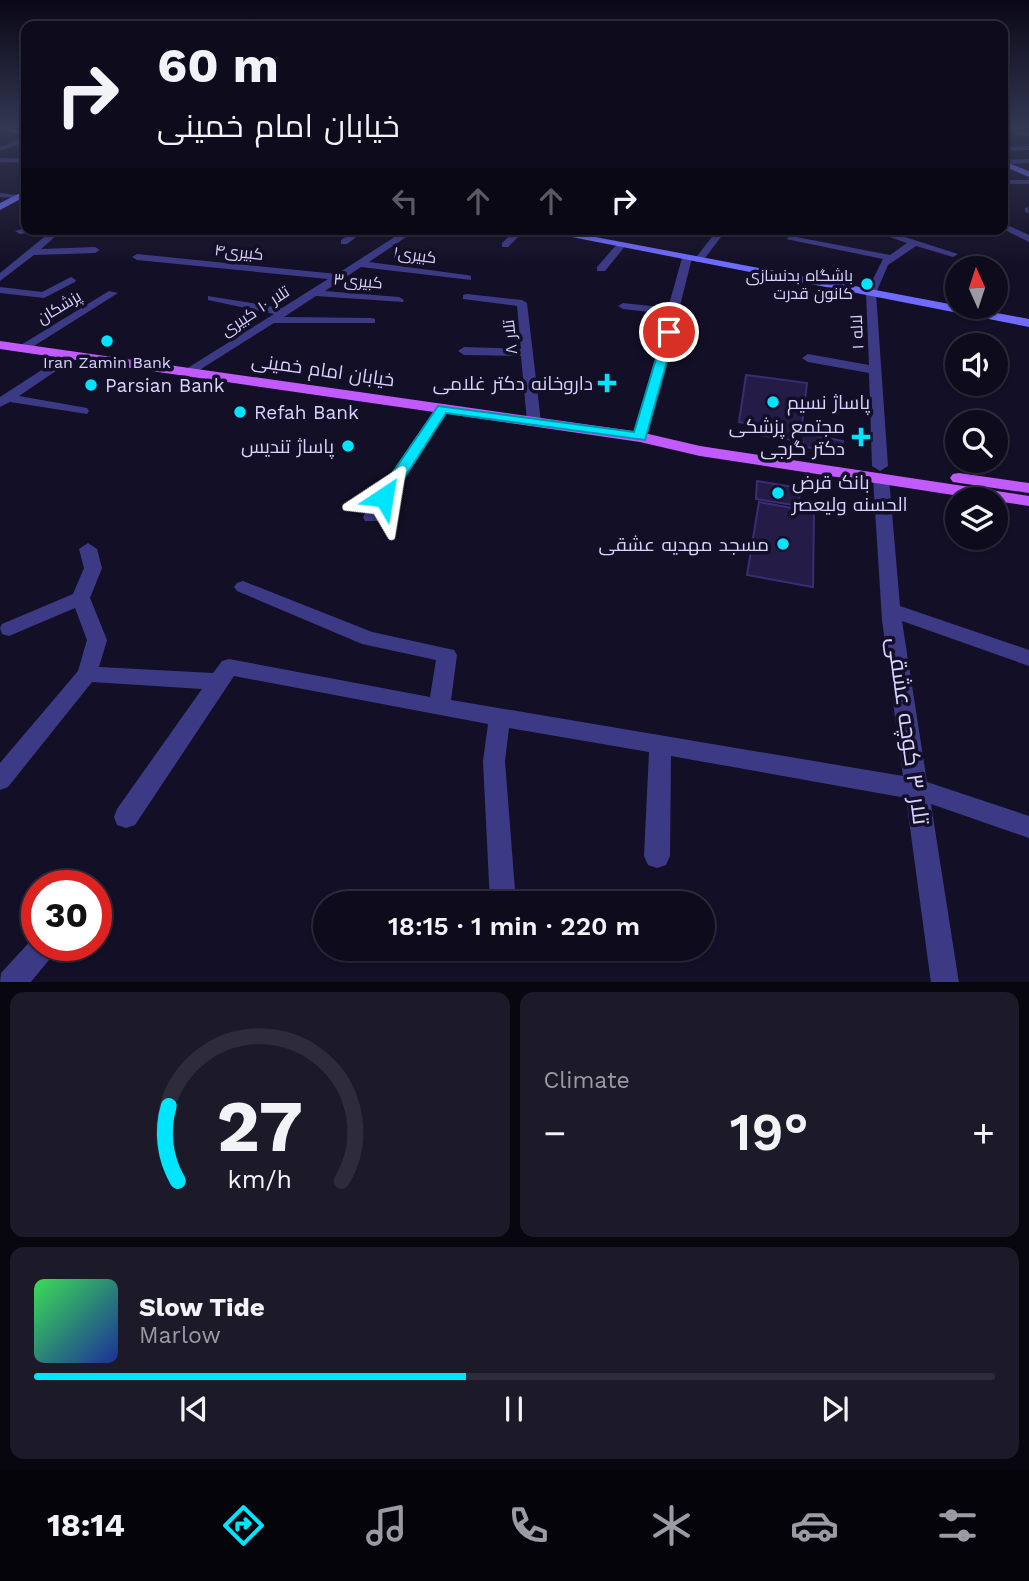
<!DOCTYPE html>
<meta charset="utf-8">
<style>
body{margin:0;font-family:"Work Sans",Cairo,sans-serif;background:#1c1929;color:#f1f3f6;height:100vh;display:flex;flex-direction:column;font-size:26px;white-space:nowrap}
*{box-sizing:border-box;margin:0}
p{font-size:23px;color:#9b9ba3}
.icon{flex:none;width:38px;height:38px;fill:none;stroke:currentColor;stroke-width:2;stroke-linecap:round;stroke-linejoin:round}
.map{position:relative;height:982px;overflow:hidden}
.details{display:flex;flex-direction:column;gap:10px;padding:10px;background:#08060f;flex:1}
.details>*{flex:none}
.hud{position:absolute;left:21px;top:21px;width:987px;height:214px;border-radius:14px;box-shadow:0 2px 5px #0004,0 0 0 2px #2e2b3b;background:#0e0b1c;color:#f1f3f6;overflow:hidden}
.needle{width:46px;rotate:357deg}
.buttons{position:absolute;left:945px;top:256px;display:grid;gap:14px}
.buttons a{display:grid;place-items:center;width:63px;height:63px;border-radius:50%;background:#0e0b1c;box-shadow:0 2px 5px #0004,0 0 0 2px #2e2b3b;font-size:35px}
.speed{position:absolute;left:21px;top:870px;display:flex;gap:14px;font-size:35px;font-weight:700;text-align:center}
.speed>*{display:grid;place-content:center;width:91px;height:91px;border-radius:50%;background:#0e0b1c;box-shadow:0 2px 5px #0004,0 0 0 2px #2e2b3b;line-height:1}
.speed .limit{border:10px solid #d22;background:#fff;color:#111}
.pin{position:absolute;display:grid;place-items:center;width:60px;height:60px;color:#fff;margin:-30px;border:4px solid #fff;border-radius:50%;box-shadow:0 2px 7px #0007}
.me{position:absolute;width:77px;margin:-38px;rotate:33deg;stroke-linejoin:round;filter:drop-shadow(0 0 5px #0008)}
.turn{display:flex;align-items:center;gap:24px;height:147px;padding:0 21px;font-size:32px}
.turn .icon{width:91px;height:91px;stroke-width:2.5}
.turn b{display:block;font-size:49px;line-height:60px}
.lanes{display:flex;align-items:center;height:66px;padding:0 21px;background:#0003;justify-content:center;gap:35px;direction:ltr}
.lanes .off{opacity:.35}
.big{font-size:52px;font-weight:600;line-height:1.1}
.details .widget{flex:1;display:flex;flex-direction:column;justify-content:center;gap:10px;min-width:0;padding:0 24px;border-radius:14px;background:#1c1929}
.details .dial{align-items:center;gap:0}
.dial svg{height:182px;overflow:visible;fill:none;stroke:#2e2b3b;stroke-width:7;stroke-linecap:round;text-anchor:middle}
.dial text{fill:#f1f3f6;stroke:none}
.song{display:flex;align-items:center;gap:21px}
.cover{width:84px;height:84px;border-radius:10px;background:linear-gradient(135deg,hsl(130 70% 55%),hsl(230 70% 35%))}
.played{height:7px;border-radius:4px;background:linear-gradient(90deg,#00e5ff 45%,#2e2b3b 45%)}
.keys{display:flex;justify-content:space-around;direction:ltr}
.heat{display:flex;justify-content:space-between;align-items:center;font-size:38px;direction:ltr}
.details .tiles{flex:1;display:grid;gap:10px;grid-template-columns:1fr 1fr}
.widget:last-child{grid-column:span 2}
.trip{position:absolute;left:313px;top:891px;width:402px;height:70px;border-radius:35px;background:#0e0b1c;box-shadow:0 2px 5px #0004,0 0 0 2px #2e2b3b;font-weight:600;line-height:70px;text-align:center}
.tab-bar{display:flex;height:112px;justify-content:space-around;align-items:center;background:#06040b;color:#9b9ba3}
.tab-bar .icon{width:49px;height:49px}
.tab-bar .selected{color:#00e5ff}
.tab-bar b{font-size:32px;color:#f1f3f6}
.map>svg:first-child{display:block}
</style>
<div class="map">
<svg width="1029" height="983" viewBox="0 0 1029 983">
<rect width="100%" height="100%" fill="#130f26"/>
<!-- building -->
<path fill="#241b47" stroke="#3b2d73" stroke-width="2" d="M746 375 807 383 800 441 758 435 759 426 739 422Z
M801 433 843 441 841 451 804 447Z
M757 481 799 488 800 506 756 499Z
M759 502 814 512 813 587 747 575Z"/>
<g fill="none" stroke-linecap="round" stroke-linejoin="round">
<!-- street -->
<path fill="#3d3a85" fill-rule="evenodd" d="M1017 132H1029V136L1015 135Z
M26 137V141L0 151V147Z
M1029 146V150L1003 151V147Z
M0 158 26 159V163L0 162Z
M1029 159V163L1003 164V160Z
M1003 180H1029V184H1003Z
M0 193 25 196 21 198 0 197Z
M1028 207 1029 213 1025 212V208Z
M1003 223 1029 235V242L1003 229Z
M26 228V229H51L20 234 15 231Z
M54 229H64L41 249 95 247 100 250 95 253 34 255 0 281V273Z
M291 229H301L292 236 287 233Z
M357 229H367L347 244H341V240Z
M407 229H418L369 262 467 275 471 276V280L361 267 325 291 399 297 404 300 403 302 316 296 284 317 371 318 375 319V323H274L190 376 186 375V369L274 314 208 300V296L282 308 328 279 137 260 132 257 137 254 337 274Z
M517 229H526L508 247H502V243Z
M718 229H727L702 262H696L694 260Z
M866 229H880L958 254 953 257 916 246 888 265 876 293 888 466 880 471 872 466 869 373 808 362 802 358 808 354 869 365 866 293 883 259 786 239 791 236 890 255 907 243Z
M618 243 626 245 605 271H597V267Z
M687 255 692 258 647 437 640 441 635 440 633 437 667 314 623 309 618 306 623 303 668 308 682 258Z
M71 277 76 280 75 282 44 298 0 293V287L42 292Z
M109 291 118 293 26 351 22 352 16 348Z
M467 294 522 300 527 303 541 422 539 425 534 426 527 422 521 356 464 355 458 351 464 347 521 349 517 306 463 299V295Z
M71 351 77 355 75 358 19 396 87 408 89 411 87 414 10 402 0 407V397Z
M442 405 449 409 377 521H365L363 517 365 513 437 406Z
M881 473 889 478 900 606 1029 650V666L902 621 927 782 1029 816V838L931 804 959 983H931L906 798 671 756 670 856 666 865 657 868 648 865 644 856 649 752 509 728 505 761 516 903H490L483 761 488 724 234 676 135 825 126 828 117 825 114 817 117 809 202 689 92 682 8 787 0 790V763L78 671 87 640 75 608 9 636 2 634 0 628 2 624 73 594 84 568 79 549 88 543 97 549 102 568 90 598 107 640 99 667 213 673 222 661 229 659 430 697 436 660 362 644 237 591 234 587 237 583 243 581 372 632 454 650 457 655 451 700 903 776 882 620 873 478Z
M37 934V945H57L53 955 30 983H0L1 973Z"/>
<!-- secondary -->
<path fill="#6f6bff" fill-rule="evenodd" d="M0 128 26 131V135L0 130Z
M1003 161 1029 171V177L1003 166Z
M26 190V196L0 210V203Z
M531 229H553L1029 319V327Z"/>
<!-- primary -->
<path fill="#c25bff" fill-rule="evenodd" d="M0 341 640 432 700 446 1029 496V506L996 501V499H979L700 456 640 442 0 349Z
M959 473 1029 483V493L953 482 950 478 953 474Z"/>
</g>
<!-- sky -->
<linearGradient id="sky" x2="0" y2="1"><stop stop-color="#0a0815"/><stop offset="0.48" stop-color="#333752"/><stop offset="1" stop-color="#333752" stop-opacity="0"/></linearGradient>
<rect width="1029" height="265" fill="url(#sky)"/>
<!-- route -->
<path fill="#00e5ff" stroke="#0095a6" stroke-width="2" d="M665 329 675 332 645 440 446 413 390 500H379L376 497 438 406 634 432Z"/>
<!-- markers -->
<g fill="#00e5ff" stroke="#130f26" stroke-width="2.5">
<circle cx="867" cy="284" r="7"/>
<circle cx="107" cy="341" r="7"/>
<path d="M603.5 372.5h7v7h7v7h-7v7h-7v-7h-7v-7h7z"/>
<circle cx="91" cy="385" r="7"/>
<circle cx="773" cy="402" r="7"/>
<circle cx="240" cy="412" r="7"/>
<path d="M857.5 426.5h7v7h7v7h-7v7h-7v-7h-7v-7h7z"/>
<circle cx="348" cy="446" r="7"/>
<circle cx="778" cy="493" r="7"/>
<circle cx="783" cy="544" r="7"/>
</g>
<g text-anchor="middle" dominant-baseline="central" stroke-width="7" stroke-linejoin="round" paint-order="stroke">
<!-- far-street labels -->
<g font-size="16" fill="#d9d4ff" stroke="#130f26">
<text transform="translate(239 252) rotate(6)">کبیری۴</text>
<text transform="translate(415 255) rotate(8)">کبیری۱</text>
<text transform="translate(358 281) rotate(5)">کبیری۳</text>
<text transform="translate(59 307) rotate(-31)">پزشکان</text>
<text transform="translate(255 311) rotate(-33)">تلار ۱۰ کبیری</text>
<text transform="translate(857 332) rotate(-93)">لاله ۱</text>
<text transform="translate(510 337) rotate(-96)">تلار ۸</text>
</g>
<!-- far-poi labels -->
<g font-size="16" fill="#d9d4ff" stroke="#130f26" text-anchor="end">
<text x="853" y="275">باشگاه بدنسازی<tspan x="853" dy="18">کانون قدرت</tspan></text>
<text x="107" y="362" text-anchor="middle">Iran Zamin Bank</text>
</g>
<!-- street labels -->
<g font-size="19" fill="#d9d4ff" stroke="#130f26">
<text transform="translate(323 370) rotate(8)">خیابان امام خمینی</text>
</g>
<!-- poi labels -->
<g font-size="19" fill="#d9d4ff" stroke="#130f26" text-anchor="end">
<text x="593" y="383">داروخانه دکتر غلامی</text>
<text x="105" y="385" text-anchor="start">Parsian Bank</text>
<text x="787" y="402" text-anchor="start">پاساژ نسیم</text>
<text x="254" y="412" text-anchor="start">Refah Bank</text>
<text x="845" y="426">مجتمع پزشکی<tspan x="845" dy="22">دکتر گرجی</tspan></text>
<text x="334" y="446">پاساژ تندیس</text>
<text x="792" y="482" text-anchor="start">بانک قرض<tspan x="792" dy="22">الحسنه ولیعصر</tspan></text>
<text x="769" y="544">مسجد مهدیه عشقی</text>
</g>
<!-- near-street labels -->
<g font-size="23" fill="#d9d4ff" stroke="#130f26">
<text transform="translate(908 731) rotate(82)">تلار ۳ کوچه عشقی</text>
</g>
</g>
</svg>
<div class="buttons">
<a><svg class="needle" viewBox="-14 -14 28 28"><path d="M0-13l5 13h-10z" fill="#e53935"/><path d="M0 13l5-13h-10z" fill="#9b9ba3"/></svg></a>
<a><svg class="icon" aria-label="sound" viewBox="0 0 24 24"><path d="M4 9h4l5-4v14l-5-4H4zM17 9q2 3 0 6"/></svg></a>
<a><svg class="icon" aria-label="search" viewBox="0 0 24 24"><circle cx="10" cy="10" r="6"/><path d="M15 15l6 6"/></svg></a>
<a><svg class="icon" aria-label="layers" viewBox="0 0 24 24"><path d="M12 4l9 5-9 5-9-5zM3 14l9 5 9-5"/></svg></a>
</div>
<div class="speed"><div class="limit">30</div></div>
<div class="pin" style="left:669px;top:332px;background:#d93025"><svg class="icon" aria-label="arrive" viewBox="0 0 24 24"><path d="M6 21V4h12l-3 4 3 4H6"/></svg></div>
<svg class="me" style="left:384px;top:497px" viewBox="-20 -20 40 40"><path d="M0-17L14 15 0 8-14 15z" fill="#00e5ff" stroke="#fff" stroke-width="4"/></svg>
<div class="trip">18:15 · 1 min · 220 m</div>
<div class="hud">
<div class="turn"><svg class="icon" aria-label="right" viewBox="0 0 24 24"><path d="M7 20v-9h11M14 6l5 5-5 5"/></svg><div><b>60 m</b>خیابان امام خمینی</div></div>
<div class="lanes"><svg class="icon off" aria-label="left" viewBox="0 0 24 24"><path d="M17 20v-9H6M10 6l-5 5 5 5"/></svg><svg class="icon off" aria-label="ahead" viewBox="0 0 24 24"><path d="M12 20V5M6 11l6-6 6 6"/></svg><svg class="icon off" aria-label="ahead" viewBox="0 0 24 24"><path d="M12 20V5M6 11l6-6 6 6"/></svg><svg class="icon" aria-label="right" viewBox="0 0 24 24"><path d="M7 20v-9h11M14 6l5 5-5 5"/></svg></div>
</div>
</div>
<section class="details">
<div class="tiles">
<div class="widget dial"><svg viewBox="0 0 100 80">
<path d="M14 69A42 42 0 1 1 86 69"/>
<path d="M14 69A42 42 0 0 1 10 36" stroke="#00e5ff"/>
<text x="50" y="56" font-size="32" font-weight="700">27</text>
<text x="50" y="72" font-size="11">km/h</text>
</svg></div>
<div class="widget"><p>Climate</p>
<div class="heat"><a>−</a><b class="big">19°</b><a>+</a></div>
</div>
<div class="widget">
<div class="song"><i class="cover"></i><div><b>Slow Tide</b><p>Marlow</p></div></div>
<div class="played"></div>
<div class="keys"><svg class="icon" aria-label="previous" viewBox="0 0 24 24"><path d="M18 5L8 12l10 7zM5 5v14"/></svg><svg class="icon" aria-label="pause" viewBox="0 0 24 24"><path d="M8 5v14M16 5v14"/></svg><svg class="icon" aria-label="next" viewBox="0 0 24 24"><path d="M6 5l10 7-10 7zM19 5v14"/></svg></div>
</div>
</div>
</section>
<nav class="tab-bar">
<b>18:14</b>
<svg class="icon selected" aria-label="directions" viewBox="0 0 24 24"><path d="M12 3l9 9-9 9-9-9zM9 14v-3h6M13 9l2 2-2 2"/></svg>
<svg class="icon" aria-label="music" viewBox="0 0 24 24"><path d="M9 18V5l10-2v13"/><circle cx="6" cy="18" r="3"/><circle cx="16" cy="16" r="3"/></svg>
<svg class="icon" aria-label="phone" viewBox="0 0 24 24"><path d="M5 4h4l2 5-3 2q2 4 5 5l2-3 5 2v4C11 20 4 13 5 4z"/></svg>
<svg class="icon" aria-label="climate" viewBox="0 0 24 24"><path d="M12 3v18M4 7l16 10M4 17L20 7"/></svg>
<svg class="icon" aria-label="car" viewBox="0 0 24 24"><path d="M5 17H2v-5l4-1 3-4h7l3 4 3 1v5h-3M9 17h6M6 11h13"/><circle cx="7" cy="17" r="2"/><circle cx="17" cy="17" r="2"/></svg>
<svg class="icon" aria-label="filters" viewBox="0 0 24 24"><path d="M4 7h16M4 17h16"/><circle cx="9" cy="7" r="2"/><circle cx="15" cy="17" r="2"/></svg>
</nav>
